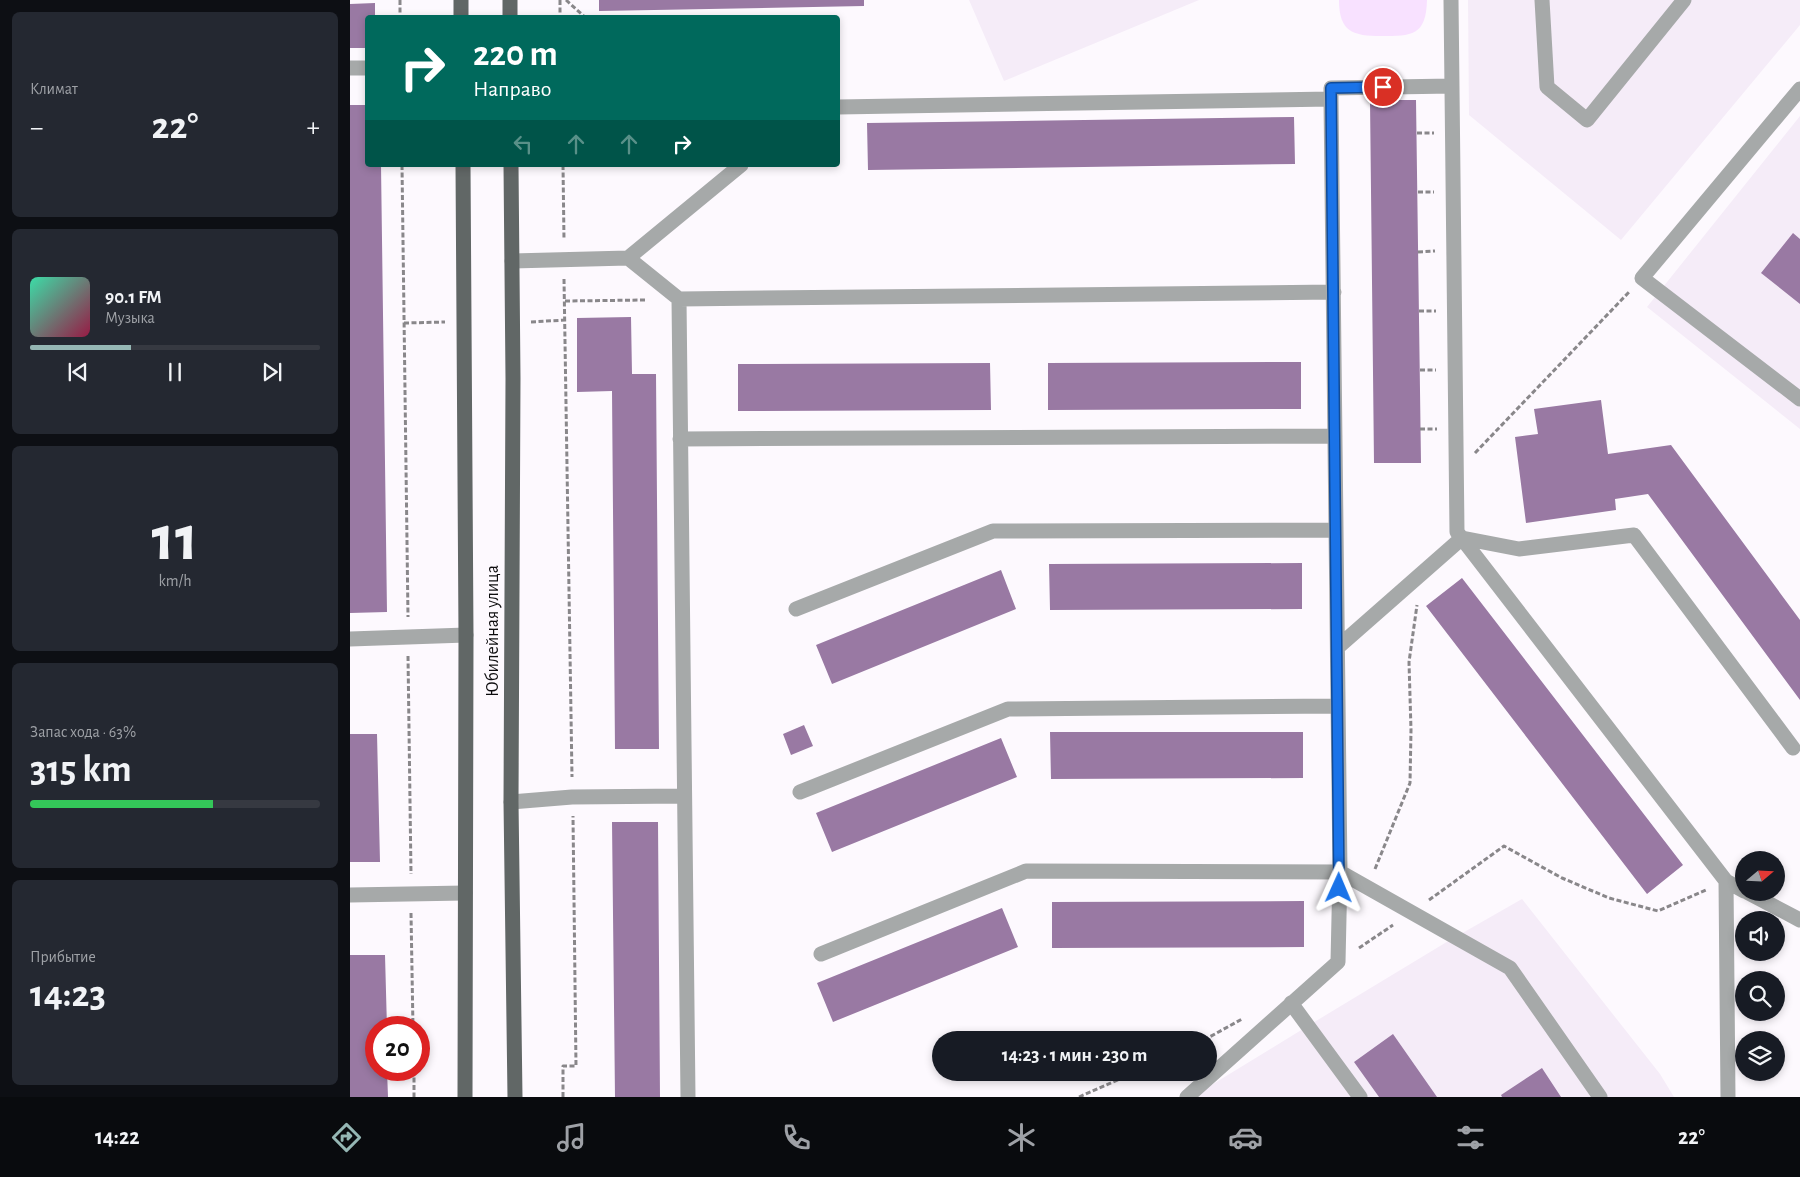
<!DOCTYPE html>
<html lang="ru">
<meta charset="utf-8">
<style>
body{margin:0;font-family:"Alegreya Sans",sans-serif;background:#242831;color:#f1f3f6;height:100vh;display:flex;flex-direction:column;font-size:19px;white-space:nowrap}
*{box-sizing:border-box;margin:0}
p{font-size:16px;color:#9ea1a6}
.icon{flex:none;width:28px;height:28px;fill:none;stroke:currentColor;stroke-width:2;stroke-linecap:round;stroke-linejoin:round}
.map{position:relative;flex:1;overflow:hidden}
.sheet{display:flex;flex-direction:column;gap:12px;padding:12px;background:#0d0f14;width:350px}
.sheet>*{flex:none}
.hud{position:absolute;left:15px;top:15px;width:475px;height:152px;border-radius:5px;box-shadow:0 2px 8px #0003;background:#00695c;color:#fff;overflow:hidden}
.needle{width:32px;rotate:71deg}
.fabs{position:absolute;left:1385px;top:851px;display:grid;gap:10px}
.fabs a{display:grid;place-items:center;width:50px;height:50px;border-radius:50%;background:#171b24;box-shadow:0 2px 8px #0003;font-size:25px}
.speed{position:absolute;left:15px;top:1016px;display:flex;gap:10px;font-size:25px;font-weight:700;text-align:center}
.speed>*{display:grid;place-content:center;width:65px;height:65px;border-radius:50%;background:#171b24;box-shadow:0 2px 8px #0003;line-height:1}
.speed .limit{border:8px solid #d22;background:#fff;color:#111}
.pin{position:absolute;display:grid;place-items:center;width:42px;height:42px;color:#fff;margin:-21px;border:2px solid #fff;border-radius:50%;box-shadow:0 1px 5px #0007}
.me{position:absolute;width:55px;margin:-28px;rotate:1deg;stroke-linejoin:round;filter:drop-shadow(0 0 4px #0008)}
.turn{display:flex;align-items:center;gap:18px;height:105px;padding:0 25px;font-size:22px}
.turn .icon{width:65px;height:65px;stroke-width:2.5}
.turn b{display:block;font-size:35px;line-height:42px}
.lanes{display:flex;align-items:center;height:48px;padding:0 25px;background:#0003;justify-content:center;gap:25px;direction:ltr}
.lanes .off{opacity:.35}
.big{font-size:38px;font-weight:700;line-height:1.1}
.sheet .card{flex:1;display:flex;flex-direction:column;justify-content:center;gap:8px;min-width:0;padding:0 18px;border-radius:8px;background:#242831}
.sheet .dial{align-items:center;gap:0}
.dial b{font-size:65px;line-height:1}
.song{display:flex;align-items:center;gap:15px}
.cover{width:60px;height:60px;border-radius:8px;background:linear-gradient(135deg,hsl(160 70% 55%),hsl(340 70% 35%))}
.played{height:5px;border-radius:2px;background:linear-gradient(90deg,#95b7b4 35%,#363941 35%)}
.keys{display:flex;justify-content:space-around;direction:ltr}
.heat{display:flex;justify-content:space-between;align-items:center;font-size:28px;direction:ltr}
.charge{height:8px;border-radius:4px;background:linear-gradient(90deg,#34c759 63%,#363941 0)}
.trip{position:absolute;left:582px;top:1031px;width:285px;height:50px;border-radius:25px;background:#171b24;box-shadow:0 2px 8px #0003;font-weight:700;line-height:50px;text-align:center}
.dock{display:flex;height:80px;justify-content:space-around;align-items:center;background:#090b0e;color:#9ea1a6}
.dock .icon{width:35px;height:35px}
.dock .on{color:#95b7b4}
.dock b{font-size:22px;color:#f1f3f6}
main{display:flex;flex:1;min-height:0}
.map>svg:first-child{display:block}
</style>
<main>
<section class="sheet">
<div class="card"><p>Климат</p>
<div class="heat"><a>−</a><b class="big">22°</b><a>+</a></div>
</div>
<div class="card">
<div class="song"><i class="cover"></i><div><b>90.1 FM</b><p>Музыка</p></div></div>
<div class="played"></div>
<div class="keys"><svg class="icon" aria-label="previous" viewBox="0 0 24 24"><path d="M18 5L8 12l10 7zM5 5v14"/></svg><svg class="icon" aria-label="pause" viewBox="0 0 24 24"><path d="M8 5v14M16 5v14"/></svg><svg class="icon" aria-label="next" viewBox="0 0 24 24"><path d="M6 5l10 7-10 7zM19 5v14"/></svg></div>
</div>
<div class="card dial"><b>11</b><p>km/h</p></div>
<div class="card"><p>Запас хода · 63%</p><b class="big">315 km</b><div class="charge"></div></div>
<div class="card"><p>Прибытие</p><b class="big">14:23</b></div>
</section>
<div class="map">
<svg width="1450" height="1097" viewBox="0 0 1450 1097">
<rect width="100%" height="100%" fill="#fdf9fe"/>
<!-- built -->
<path fill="#f5ecf8" d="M619 0H849L654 81Z
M1118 0H1450V25L1271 240 1119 115Z
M1450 116V429L1297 307Z
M1172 899 1310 1074 1324 1097H849L850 1092 966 1021 1095 943Z"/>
<!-- green -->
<path fill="#f8e1ff" d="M989 0H1077C1076 36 1062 36 1031 36 1003 36 989 32 989 0Z"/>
<!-- building -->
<path fill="#9979a3" d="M249 0H514V6L249 11Z
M25 3V18H18V48H0V4Z
M1020 100H1066L1071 463H1024Z
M0 105H18V165H31L37 612 0 613Z
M944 117 945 164 518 170 517 123Z
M1443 233 1450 239V304L1411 273Z
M281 317 282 374H306L309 749H265L262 391 227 392V318Z
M951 362V409L698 410V363Z
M640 363 641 410 388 411V364Z
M1251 400 1258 454 1321 445 1450 620V700L1298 494 1265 499 1266 510 1176 523 1165 437 1188 434 1184 409Z
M952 563V609L700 610 699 564Z
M651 570 666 609 482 684 466 645Z
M1112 578 1333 865 1297 894 1076 606Z
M454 725 463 746 441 755 433 734Z
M700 732H953V778L701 779Z
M0 734H27L30 862H0Z
M651 738 667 777 482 852 466 813Z
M262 822H308L310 1097H265Z
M954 901V947L702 948V902Z
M652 908 668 947 483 1022 467 983Z
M0 955H35L37 1028H26V1070H37L38 1097H0Z
M1043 1034 1087 1097H1029L1004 1062Z
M1192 1068 1211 1097H1152L1151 1095Z"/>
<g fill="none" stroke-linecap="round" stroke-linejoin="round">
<!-- path -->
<path stroke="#89878a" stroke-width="3" stroke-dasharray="5 2.5" stroke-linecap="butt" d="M50 0V18
M210 0V18
M216 0 236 18
M1067 133H1084
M52 165 58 617
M213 165 214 240
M1068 192H1084
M1068 252 1085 251
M214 279 222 777
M215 301 296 300
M1069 311H1086
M181 322 215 320
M54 323 95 322
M1070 370H1086
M1070 429H1087
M1125 453 1280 291
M58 656 61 874
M1025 869 1060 783 1061 730 1059 662 1067 605
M1079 900 1154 846 1212 878 1259 898 1308 911 1356 890
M61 913 63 1028
M1009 948 1043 925
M854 1040 892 1019
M64 1070V1097
M213 1097V1066H226L223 816
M729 1097 786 1072"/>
<!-- minor -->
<path stroke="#a6a9a9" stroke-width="15" d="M1101 0 1107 532 1376 881
M1192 0 1197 87 1237 120 1334 0
M0 68H18
M1450 89 1292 278 1450 399
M981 99V88L1102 86
M488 107 981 99 990 872 988 962 837 1097
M278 258 391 165
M162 261 278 258 329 299 984 292
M329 299 338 1097
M330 439 985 436
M446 609 643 531 986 530
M0 639 116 635
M988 647 1112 538 1169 549 1284 535 1443 748
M450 792 658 709 988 706
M161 802 222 797 334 796
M1397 892 1450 920
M0 895 115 893
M471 954 676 871 990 872 1160 968 1250 1097
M941 1003 1010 1097
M1378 1097 1376 881 1394 891"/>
<!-- major -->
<path stroke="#616766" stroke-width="15" d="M111 0V18
M160 0V18
M113 165 116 635 115 1097
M161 165 163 378 161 802 165 1097"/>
</g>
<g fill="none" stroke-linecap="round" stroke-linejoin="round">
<defs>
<path id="route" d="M989 888 981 88 1033 87"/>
</defs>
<!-- route casing -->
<use href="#route" stroke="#114b97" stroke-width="12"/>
<!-- route -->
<use href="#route" stroke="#1a73e8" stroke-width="9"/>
</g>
<g text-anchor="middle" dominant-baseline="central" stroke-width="4.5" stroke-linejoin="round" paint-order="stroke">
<!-- street labels -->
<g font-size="18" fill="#0c0b0d" stroke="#fdf9fe">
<text transform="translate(143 631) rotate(-90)">Юбилейная улица</text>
</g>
</g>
</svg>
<div class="fabs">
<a><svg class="needle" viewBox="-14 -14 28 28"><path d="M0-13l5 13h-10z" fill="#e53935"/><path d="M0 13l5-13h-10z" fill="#9ea1a6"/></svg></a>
<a><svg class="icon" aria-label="sound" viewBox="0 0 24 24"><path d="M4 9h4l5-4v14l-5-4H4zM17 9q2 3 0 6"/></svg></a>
<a><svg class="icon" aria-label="search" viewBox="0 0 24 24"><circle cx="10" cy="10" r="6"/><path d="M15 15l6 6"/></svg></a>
<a><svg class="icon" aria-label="layers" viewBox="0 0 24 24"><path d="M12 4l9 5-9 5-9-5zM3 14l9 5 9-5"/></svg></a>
</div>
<div class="speed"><div class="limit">20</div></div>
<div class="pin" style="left:1033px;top:87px;background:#d93025"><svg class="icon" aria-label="arrive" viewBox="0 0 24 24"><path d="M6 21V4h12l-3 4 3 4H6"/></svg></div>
<svg class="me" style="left:989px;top:888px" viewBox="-20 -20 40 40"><path d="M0-17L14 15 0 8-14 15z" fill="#1a73e8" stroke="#fff" stroke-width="4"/></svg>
<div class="trip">14:23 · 1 мин · 230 m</div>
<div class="hud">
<div class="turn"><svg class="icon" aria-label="right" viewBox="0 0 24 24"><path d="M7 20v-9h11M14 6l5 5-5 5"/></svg><div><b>220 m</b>Направо</div></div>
<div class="lanes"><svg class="icon off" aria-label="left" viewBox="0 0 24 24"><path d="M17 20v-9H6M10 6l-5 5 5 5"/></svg><svg class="icon off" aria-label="ahead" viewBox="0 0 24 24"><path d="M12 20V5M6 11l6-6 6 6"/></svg><svg class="icon off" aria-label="ahead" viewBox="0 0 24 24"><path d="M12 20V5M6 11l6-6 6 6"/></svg><svg class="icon" aria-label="right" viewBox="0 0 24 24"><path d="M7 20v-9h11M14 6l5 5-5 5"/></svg></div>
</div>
</div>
</main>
<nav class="dock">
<b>14:22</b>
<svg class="icon on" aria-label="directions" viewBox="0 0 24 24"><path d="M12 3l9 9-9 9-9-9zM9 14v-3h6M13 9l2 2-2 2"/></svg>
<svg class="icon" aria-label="music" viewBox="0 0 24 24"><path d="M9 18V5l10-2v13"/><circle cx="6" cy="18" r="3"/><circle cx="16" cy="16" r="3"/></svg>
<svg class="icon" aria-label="phone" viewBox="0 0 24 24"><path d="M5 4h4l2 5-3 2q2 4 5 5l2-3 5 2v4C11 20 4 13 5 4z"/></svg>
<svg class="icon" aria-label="climate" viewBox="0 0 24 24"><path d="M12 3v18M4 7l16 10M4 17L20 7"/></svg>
<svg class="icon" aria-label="car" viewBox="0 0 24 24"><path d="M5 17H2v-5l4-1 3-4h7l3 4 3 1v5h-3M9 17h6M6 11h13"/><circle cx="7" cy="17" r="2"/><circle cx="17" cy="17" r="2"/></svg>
<svg class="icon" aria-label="filters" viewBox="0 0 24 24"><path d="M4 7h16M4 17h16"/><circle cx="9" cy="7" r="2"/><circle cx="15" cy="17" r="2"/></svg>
<b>22°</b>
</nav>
